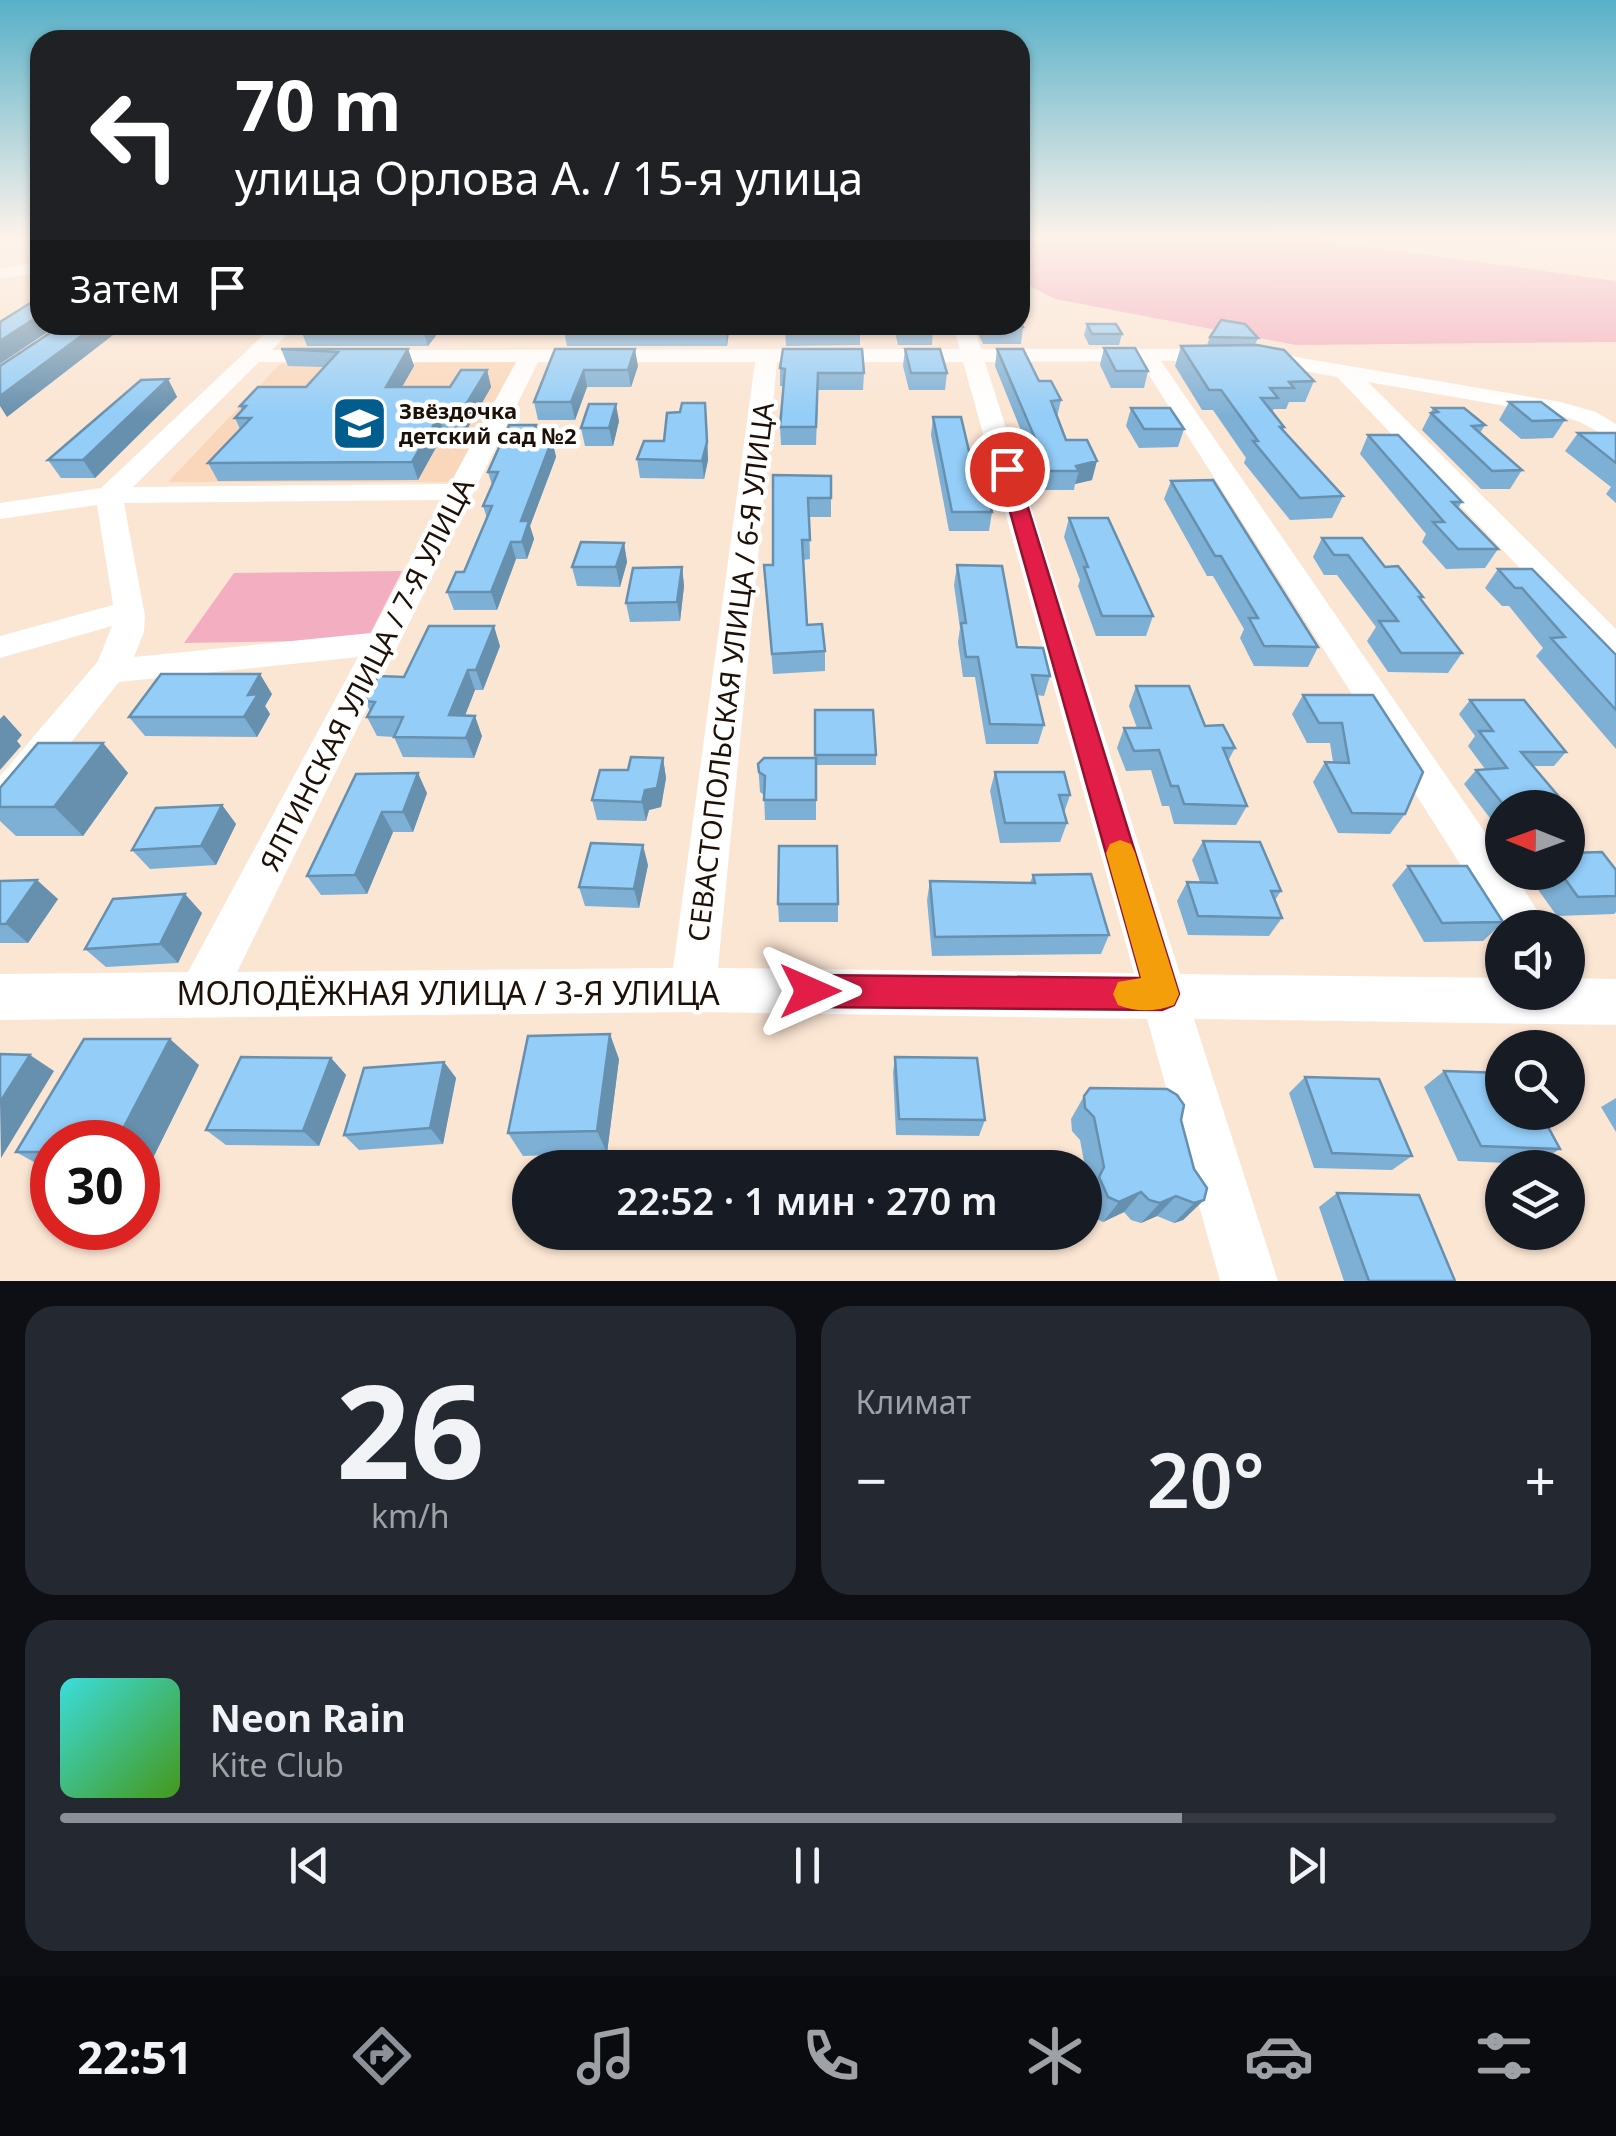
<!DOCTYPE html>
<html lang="ru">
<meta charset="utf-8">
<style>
body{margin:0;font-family:"Noto Sans",sans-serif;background:#242831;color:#f1f3f6;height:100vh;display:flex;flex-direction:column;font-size:38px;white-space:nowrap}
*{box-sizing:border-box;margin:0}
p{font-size:32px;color:#9ea1a6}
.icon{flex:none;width:55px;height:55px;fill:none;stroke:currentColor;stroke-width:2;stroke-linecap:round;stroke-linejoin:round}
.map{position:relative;height:1281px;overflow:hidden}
.panel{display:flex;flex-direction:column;gap:25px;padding:25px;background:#0d0f14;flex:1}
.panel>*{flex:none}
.guide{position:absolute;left:30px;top:30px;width:1000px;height:305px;border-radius:30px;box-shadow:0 2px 8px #0004;background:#202124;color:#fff;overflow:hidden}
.needle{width:65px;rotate:271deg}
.buttons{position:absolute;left:1485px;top:790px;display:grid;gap:20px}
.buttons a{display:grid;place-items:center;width:100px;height:100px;border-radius:50%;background:#171b24;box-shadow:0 2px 8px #0004;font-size:50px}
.speed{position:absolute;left:30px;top:1120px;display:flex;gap:20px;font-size:50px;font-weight:700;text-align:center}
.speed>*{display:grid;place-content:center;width:130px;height:130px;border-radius:50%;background:#171b24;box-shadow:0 2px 8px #0004;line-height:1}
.speed .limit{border:15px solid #d22;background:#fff;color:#111}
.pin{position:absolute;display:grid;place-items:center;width:85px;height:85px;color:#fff;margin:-42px;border:5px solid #fff;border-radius:50%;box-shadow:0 2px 10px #0007}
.me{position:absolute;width:110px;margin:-55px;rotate:90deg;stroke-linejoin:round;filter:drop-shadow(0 0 8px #0008)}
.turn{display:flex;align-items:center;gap:35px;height:210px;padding:0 40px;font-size:45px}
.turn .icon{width:130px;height:130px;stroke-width:2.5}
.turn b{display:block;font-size:70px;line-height:85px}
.then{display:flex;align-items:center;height:95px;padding:0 40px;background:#0003;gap:20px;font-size:38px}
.big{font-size:75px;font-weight:600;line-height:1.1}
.panel .tile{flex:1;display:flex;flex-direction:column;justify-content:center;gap:15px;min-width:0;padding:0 35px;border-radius:30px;background:#242831}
.panel .dial{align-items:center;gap:0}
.dial b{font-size:130px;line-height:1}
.song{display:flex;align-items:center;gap:30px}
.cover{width:120px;height:120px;border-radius:15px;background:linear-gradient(135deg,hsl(180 70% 55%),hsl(100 70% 35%))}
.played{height:10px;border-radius:5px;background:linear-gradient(90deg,#8c9099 75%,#363941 75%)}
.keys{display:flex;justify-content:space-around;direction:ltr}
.heat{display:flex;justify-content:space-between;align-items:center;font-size:55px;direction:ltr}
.panel .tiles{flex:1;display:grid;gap:25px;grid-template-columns:1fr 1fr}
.tile:last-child{grid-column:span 2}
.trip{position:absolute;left:512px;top:1150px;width:590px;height:100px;border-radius:50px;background:#171b24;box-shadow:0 2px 8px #0004;font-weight:600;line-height:100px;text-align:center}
.tab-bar{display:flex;height:160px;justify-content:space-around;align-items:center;background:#090b0e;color:#9ea1a6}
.tab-bar .icon{width:70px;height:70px}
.tab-bar .current{color:#8c9099}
.tab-bar b{font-size:45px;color:#f1f3f6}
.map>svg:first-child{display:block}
</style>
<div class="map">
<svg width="1616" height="1281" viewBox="0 0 1616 1281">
<rect width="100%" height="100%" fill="#fbe5d3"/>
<!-- built -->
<path fill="#fad7bb" d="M527 362 467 482H168L280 364Z"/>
<!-- green -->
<path fill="#f3afc1" d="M1020 237H1298L1616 281V342L1296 345 1055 299 1020 281Z
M402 571 367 640 184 643 234 573Z"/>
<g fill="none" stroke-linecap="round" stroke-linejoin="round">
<!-- minor -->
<path fill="#fff" fill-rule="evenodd" d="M40 262V272L0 279V269Z
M274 325H296L272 350 960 349 953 325H973L981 349H1250L1561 402 1596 412 1616 424V442L1580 422 1558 415 1368 382 1616 629V659L1604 656 1337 377 1250 361H1161L1502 857V872H1513L1548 928 1502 930 1140 361 985 362 1180 974 1502 978V992H1568V978L1616 979V1025L1194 1019 1278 1281H1220L1147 1019 693 1012 0 1020V974L188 972 358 657 119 682 14 814 0 819V776L98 661 112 626 0 658V636L113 605 97 505 0 519V503L101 488ZM259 362H516L450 484 133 487ZM538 362H755L673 968 237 972ZM777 362H963L1134 973 718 968ZM442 500 371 633 134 657 144 632 145 616 124 503Z"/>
</g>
<!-- wall -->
<path fill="#7eb0d5" d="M1087 324 1122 334 1119 345H1089L1084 335Z
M435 325 438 333 428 346H307L301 330Z
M730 325 727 346H567L564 331Z
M860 325V345L786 346 785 329Z
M896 325H933L932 345H898L895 332Z
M974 325H1020L1023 327 1021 344H983Z
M1210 337 1258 338 1255 345 1314 381 1305 402H1289L1286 409H1274L1272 412 1284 427 1283 430 1343 496 1332 518 1290 520 1244 463 1246 458 1213 410H1202L1175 366 1181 346 1207 345Z
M1104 348 1148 371 1144 388H1111L1100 365Z
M281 349H408L414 366 402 387H450L487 370 491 387 465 433H444L418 480 218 481 208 463 240 429 235 418 242 411 240 406 306 387 324 367 288 366Z
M555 349 638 366 631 387H587L575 420H538L534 402Z
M905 349 947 373 945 390H909L903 366Z
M997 349 1039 381 1061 400 1057 417 1066 440 1092 480 1075 484 1074 490H1045L995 366Z
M780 368 864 373 863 390H818L816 445H781L780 427 784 386H780Z
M168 379 177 397 95 478H61L48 460Z
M1509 402 1565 420 1553 438 1521 439 1499 420Z
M1131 408 1184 429 1178 447 1139 448 1126 426Z
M1433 408 1485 425 1480 433 1522 470 1510 489H1481L1422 430Z
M933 417 992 512 989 531H949L931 435Z
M619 421 613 446H585L581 428Z
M707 421 708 460 704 479 640 478 637 459 664 441Z
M536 425 539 441 552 440 556 457 530 526 534 539 527 559H516L497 610H454L447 592 464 572 487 518 483 506 492 485 488 472Z
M1578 433H1616V503L1606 494 1611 487 1565 451Z
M1368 435 1462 502 1458 508 1498 549 1485 568 1446 569 1422 542 1426 534 1360 454Z
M773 475 831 476V517H809L810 559 803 560 807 625 825 651V671L773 674 764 565H773Z
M1171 481 1318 647 1308 667 1254 666 1240 638 1244 629 1213 576H1207L1164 499Z
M1069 518 1153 616 1146 636H1096L1078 586 1080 580 1064 537Z
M1322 538 1385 567 1423 597 1421 599 1462 653 1448 673 1388 672 1367 641 1376 627 1337 575H1324L1313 557Z
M624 543 627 562 620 587 577 586 572 567Z
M957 565 1017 647 1050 676 1044 696 1037 695 1044 725 1038 744H986L975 677H963L958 642 960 628 954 585Z
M682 567 684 586 680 621 630 622 626 603Z
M1498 569 1616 655V749L1536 656 1543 648 1509 606H1502L1485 588Z
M500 646 483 690H475L465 716 482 736 474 758 403 757 394 737 377 736 367 717 370 711 365 701 404 677Z
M1136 686 1205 726 1235 748 1228 761 1247 806 1236 825 1174 824 1169 806H1162L1151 770 1126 771 1117 748 1124 728H1137L1129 706Z
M272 694 265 706 270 714 257 737 145 736 129 717Z
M1303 695H1373L1405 814 1390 834 1338 833 1313 782 1325 762H1333L1330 743H1307L1292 714Z
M1470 700 1566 752 1554 766H1533L1565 804 1562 808H1502V821L1493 822 1464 784 1476 770 1485 769 1468 746 1475 736 1459 714Z
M815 710 876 755V765H816V820H765L764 795 760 792 758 764 815 758Z
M103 743 128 773 83 836H16L0 821V788Z
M663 758 666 778 661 807 649 810 646 821 597 820 592 800 628 770Z
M995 772 1070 795 1064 813 1067 823 1060 842 1000 843 990 791Z
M356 774 427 793 413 832H393L367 894 321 895 307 876Z
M222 805 236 824 216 865 150 869 132 850Z
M1203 841 1281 891 1275 900 1282 918 1269 936 1188 935 1177 901 1187 882H1200L1192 860Z
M648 865 639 908 585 906 579 887Z
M1408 866 1503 922 1483 941 1424 942 1392 885Z
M1616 870V912L1614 914 1557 916 1526 873Z
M1033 875 1109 935 1101 954 932 956 927 900 930 881 1030 883Z
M0 881 58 899 28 943H0Z
M778 904H838V922H779Z
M202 913 178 963 106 967 85 949Z
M895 1057 985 1120 979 1136 896 1135 893 1073Z
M331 1058 346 1075 319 1146 226 1145 206 1130Z
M619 1059 607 1153 523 1156 508 1133Z
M444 1062 456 1078 443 1144 359 1150 344 1135Z
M199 1065 145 1174H138V1142H52V1172L16 1152Z
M1444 1071 1560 1149 1535 1164 1458 1161 1424 1087Z
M1305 1077 1412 1156 1392 1170 1314 1168 1289 1093Z
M1084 1096 1181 1120 1204 1200 1183 1220 1174 1223 1157 1216 1141 1223 1131 1220 1124 1212 1103 1222 1093 1217 1085 1200V1195L1089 1188 1080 1140 1072 1131 1071 1119Z
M1616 1098V1132L1601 1107Z
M1337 1193 1455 1281H1344L1319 1207Z"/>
<!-- shaded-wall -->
<path fill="#6790ae" d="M40 315V325H58L0 364V341Z
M96 325H126L7 417 0 406V396Z
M426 325H435L438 333 428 346 423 330Z
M726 325H730L727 346 726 330Z
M408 349 414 366 392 404 386 387Z
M635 349 638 366 631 387 628 370Z
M487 370 491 387 465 433 459 416Z
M584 370 587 387 575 420 571 402Z
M168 379 177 397 95 478 83 460Z
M705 403 708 460 704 479 702 461Z
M616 404 619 421 613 446 609 428Z
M439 416 444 433 418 480 412 462Z
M536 425 540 442 529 441Z
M552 440 556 457 530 526 534 539 527 559 522 542 521 521Z
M1097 461 1092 480 1075 484 1079 471 1076 466Z
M511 542 516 559 497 610 491 592Z
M624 543 627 562 620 587 616 567Z
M682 567 684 586 680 621 677 602Z
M494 626 500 646 483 690 476 670Z
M468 670 475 690 457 735 449 715Z
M260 674 272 694 265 706 270 714 257 737 244 717 248 695Z
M4 715 22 735 17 741 21 746 0 770V719Z
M475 716 482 736 474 758 466 738Z
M103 743 128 773 83 836 54 807Z
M663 758 666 778 661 807 649 810 646 821 642 802 645 790Z
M418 773 427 793 413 832 403 812Z
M222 805 236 824 216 865 201 846Z
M382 812 393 832 367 894 355 875Z
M643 845 648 865 639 908 634 889Z
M37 880 58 899 28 943 6 924Z
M185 894 202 913 178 963 160 944Z
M610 1034 619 1059 607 1153 597 1131Z
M170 1039 199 1065 145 1174 138 1170V1142H116Z
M30 1055 54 1071 1 1158 0 1102Z
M331 1058 346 1075 319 1146 303 1131Z
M444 1062 456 1078 443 1144 430 1128Z
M1141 1192 1124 1212 1103 1222 1119 1202Z
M1176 1196 1157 1216 1141 1223 1160 1203Z
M1204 1200 1183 1220 1174 1223 1194 1203Z"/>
<!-- building -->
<path fill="#93cdf8" stroke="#6790ae" stroke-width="2.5" d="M40 297V315L0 341V322Z
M1020 320 1023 327H986L984 325H1020Z
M1221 320 1245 324 1258 338 1210 337Z
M1087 324H1116L1122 334H1092Z
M62 325H96L0 396V366Z
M306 325H426L423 330H301Z
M567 325H726V330L564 331Z
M786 325H860V329H785Z
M899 325H933L934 329H900Z
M1257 345 1284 350 1314 381 1289 382 1294 388H1270L1278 398H1261L1284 427H1280L1343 496 1300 498 1253 441H1258L1221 390H1209L1181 346Z
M1104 348H1135L1148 371H1116Z
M281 349H408L386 387H450L461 370H487L459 416H439L412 462 208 463 251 418H235L246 406H240L258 387H306L338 352Z
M555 349H635L628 370H584L571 402H534Z
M783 349H862L864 373H818L816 427H780L785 369 780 368Z
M905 349H940L947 373H911Z
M997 349H1023L1039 381H1051L1061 400 1051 401 1066 440H1087L1097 461 1076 466 1079 471H1049Z
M168 379 83 460H48L141 380Z
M1509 402H1541L1565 420 1532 421Z
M682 403H705L707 442 702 461 637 459 644 441H664L667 413 680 412Z
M589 404H616L609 428H581Z
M1131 408H1170L1184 429H1144Z
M1433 408H1464L1485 425 1472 426 1522 470 1492 471 1431 413 1438 412Z
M933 417H961L969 451H976L992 512H952Z
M509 425H536L529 441 552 440 521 521H529L522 542H511L491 592H447L456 572H464L492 506H483L498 472H488Z
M1578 433H1616V463Z
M1368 435H1398L1462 502H1452L1498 549H1458L1433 522H1444Z
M773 475 831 476V498H808L810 540H802L807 625 822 624 825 651 772 654 764 565H773Z
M1213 480 1318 647 1264 646 1249 618H1258L1221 556H1215L1171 481Z
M1069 518H1108L1153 616H1102L1084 567H1088Z
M1322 538H1362L1385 567 1398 566 1423 597H1419L1462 653H1401L1379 621H1398L1348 555H1334Z
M581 542 624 543 616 567H572Z
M957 565 1002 566 1017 647 1043 648 1050 676 1032 675 1044 725 990 724 978 657H966L961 623H966Z
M682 567 677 602 626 603 633 568Z
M1498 569H1532L1616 655V710L1551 638 1565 637 1522 588H1515Z
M429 626H494L476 670H468L449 715 475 716 466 738 394 737 403 717H367L375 702 365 701 378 676 404 677Z
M161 674H260L248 695 258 694 244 717H129Z
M1136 686H1189L1205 726 1223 725 1235 748H1223L1247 806 1184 804 1178 786H1171L1159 750 1134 751 1124 728H1151Z
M1303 695H1373L1423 772 1405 814 1352 813 1325 762 1349 763 1342 723H1319Z
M1470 700H1524L1566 752H1521L1565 804 1506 808 1476 770 1507 768 1479 731H1493Z
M815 710H873L876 755H815Z
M38 743H103L54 807H0V788Z
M631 757 663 758 657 788 645 790 642 802 592 800 600 770H628Z
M764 758H816V800H764L765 776 759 772 758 764Z
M995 772H1064L1070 795H1059L1067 823H1005Z
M418 773 403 812H382L355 875 307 876 356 774Z
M222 805 201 846 132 850 156 808Z
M1203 841 1260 842 1281 891H1271L1282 918 1198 916 1187 882 1217 883Z
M591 843 643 845 634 889 579 887Z
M779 846H837L838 904H778Z
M1602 852 1616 870V896L1578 897 1560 872H1568V853Z
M1408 866H1467L1503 922 1442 923Z
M1091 874 1109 935 935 937 930 881 1035 883 1033 875Z
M37 880 6 924H0V881Z
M185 894 160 944 85 949 113 899Z
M610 1034 597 1131 508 1133 528 1036Z
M84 1039H170L116 1142H52V1152H16Z
M0 1054 30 1055 0 1102Z
M241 1057 331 1058 303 1131 206 1130Z
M895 1057 977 1058 985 1120 899 1119Z
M444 1062 430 1128 344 1135 364 1068Z
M1444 1071 1502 1073V1112H1540L1560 1149 1481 1146Z
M1305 1077 1379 1079 1412 1156 1332 1153Z
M1090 1088 1167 1089 1177 1095 1184 1105 1181 1120 1194 1169 1207 1188 1204 1200 1194 1203 1176 1196 1160 1203 1149 1200 1141 1192 1119 1202 1108 1197 1099 1177 1104 1167 1094 1117 1085 1108 1084 1096Z
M1337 1193 1419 1195 1455 1281H1369Z"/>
<!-- sky -->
<linearGradient id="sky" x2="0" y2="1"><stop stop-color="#57b0c8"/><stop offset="0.57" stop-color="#fdf3eb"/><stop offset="1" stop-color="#fdf3eb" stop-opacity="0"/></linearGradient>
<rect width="1616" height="416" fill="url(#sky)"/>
<!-- route -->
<path fill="#e11d48" stroke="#92132f" stroke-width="2.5" d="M1007 463 1016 469 1179 994 1174 1005 1162 1010 810 1007 799 1002 794 991 799 980 810 975 1141 978 998 469Z"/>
<!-- slow -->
<path fill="#f59e0b" d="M1120 840 1131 844 1135 853 1179 994 1174 1005C1156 1012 1135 1012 1118 1005L1113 994 1118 982 1141 978 1106 853 1110 844Z"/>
<!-- icons -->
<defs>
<symbol id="school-square" viewBox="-11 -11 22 22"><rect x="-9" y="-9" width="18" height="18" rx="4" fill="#005d8d" stroke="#fff"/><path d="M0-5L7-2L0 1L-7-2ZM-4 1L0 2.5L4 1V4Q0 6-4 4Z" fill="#fff"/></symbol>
</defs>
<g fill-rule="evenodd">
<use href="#school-square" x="328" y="392" width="63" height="63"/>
</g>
<g text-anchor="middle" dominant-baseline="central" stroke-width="9" stroke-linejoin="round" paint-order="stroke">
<!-- far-poi labels -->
<g font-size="22" font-weight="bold" fill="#1d1006" stroke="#fff" text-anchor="start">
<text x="399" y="410">Звёздочка<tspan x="399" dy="25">детский сад №2</tspan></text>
</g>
<!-- street labels -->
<g font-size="28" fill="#1d1006" stroke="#fff">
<text transform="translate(730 672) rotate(-83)">СЕВАСТОПОЛЬСКАЯ УЛИЦА / 6-Я УЛИЦА</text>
<text transform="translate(366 674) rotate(-63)">ЯЛТИНСКАЯ УЛИЦА / 7-Я УЛИЦА</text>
</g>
<!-- near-street labels -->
<g font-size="32" fill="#1d1006" stroke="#fff">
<text x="448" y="992">МОЛОДЁЖНАЯ УЛИЦА / 3-Я УЛИЦА</text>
</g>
</g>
</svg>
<div class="buttons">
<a><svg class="needle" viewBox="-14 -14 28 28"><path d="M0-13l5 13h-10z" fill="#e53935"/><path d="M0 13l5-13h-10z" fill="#9ea1a6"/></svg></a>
<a><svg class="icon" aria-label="sound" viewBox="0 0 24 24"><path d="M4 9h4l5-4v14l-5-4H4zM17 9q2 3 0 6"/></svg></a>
<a><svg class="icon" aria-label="search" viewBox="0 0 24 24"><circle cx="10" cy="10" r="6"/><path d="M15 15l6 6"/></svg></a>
<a><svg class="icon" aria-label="layers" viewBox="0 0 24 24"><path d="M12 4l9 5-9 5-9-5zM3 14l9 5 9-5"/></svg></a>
</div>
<div class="speed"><div class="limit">30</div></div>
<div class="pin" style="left:1007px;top:469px;background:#d93025"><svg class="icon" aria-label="arrive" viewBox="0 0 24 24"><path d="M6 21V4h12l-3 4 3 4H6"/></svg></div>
<svg class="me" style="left:810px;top:991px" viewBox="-20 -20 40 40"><path d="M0-17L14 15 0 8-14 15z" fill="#e11d48" stroke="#fff" stroke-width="4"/></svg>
<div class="trip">22:52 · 1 мин · 270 m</div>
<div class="guide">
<div class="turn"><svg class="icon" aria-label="left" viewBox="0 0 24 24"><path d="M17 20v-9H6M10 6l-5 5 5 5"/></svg><div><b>70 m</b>улица Орлова А. / 15-я улица</div></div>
<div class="then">Затем<svg class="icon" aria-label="arrive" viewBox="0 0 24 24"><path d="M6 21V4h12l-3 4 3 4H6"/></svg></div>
</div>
</div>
<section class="panel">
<div class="tiles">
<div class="tile dial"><b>26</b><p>km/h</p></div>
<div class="tile"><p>Климат</p>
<div class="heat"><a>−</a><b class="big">20°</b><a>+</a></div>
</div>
<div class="tile">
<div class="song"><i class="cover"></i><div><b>Neon Rain</b><p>Kite Club</p></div></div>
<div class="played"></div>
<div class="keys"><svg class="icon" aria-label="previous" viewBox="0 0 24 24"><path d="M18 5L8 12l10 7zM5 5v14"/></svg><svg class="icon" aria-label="pause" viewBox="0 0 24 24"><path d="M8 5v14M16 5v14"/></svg><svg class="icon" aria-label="next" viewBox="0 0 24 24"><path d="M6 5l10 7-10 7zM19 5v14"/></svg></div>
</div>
</div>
</section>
<nav class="tab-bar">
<b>22:51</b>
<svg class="icon current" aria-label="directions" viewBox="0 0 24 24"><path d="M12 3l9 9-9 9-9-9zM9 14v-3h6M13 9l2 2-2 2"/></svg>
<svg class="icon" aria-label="music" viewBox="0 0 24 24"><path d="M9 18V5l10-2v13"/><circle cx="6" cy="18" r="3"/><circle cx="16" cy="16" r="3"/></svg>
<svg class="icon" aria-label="phone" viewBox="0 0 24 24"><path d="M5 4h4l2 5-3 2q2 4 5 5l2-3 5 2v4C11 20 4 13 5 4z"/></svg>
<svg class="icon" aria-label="climate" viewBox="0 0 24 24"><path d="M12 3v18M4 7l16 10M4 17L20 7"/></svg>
<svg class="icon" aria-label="car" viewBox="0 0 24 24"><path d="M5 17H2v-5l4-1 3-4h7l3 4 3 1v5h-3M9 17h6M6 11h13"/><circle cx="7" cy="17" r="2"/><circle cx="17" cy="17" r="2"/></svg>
<svg class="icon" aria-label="filters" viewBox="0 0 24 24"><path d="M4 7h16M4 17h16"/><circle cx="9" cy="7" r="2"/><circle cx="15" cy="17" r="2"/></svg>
</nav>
